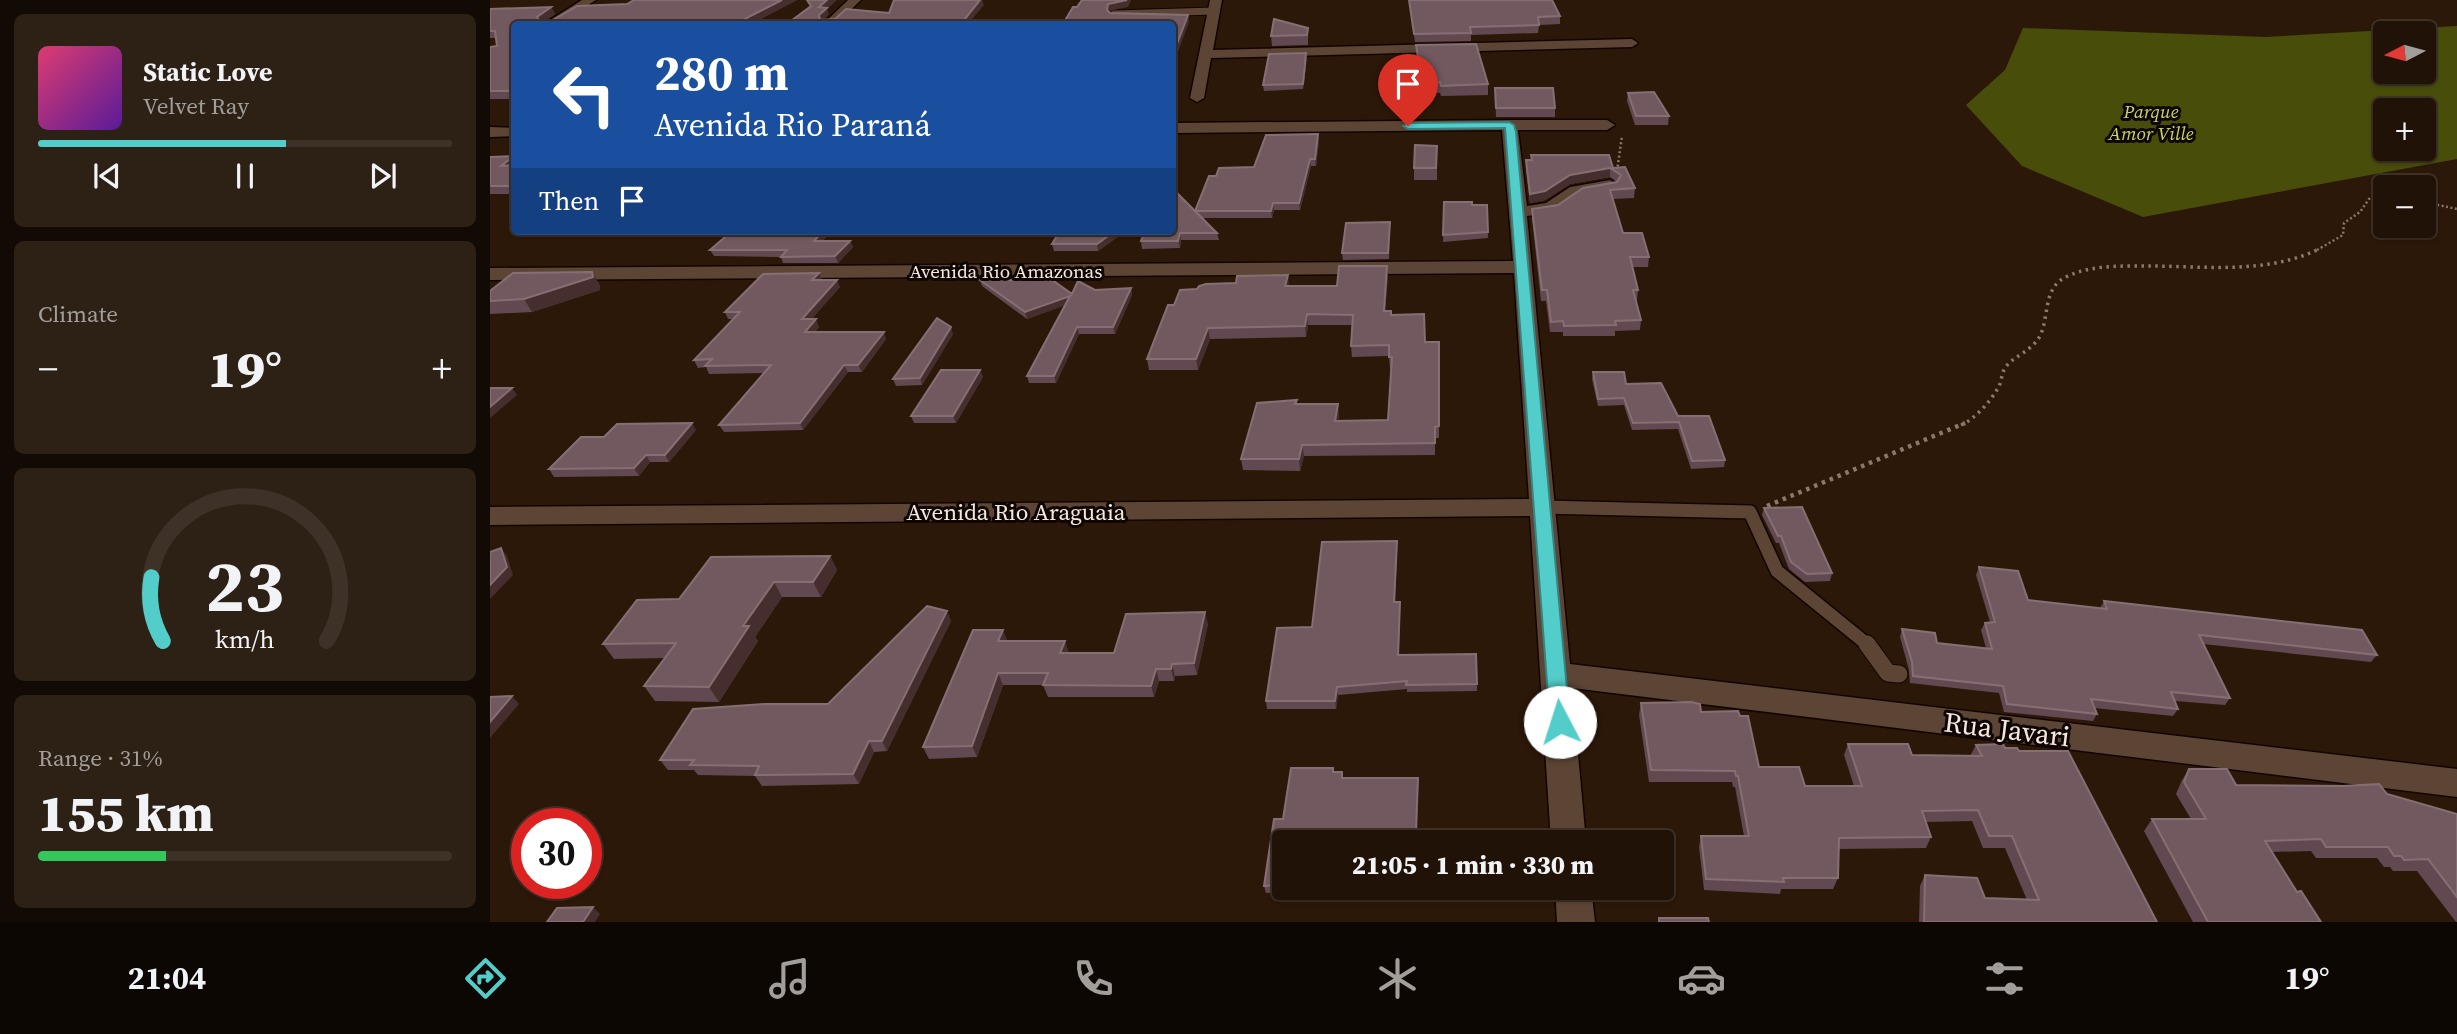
<!DOCTYPE html>
<meta charset="utf-8">
<style>
body{margin:0;font-family:"Source Serif 4",serif;background:#2d2015;color:#f1f3f6;height:100vh;display:flex;flex-direction:column;font-size:26px;white-space:nowrap}
*{box-sizing:border-box;margin:0}
p{font-size:23px;color:#a29e9b}
.icon{flex:none;width:38px;height:38px;fill:none;stroke:currentColor;stroke-width:2;stroke-linecap:round;stroke-linejoin:round}
.map{position:relative;flex:1;overflow:hidden}
.details{display:flex;flex-direction:column;gap:14px;padding:14px;background:#120a04;width:490px}
.details>*{flex:none}
.banner{position:absolute;left:21px;top:21px;width:665px;height:214px;border-radius:7px;box-shadow:0 2px 5px #0004,0 0 0 2px #3e3228;background:#1a4fa0;color:#fff;overflow:hidden}
.needle{width:46px;rotate:264deg}
.buttons{position:absolute;left:1883px;top:21px;display:grid;gap:14px}
.buttons a{display:grid;place-items:center;width:63px;height:63px;border-radius:7px;background:#211207;box-shadow:0 2px 5px #0004,0 0 0 2px #3e3228;font-size:35px}
.speed{position:absolute;left:21px;top:808px;display:flex;gap:14px;font-size:35px;font-weight:700;text-align:center}
.speed>*{display:grid;place-content:center;width:91px;height:91px;border-radius:50%;background:#211207;box-shadow:0 2px 5px #0004,0 0 0 2px #3e3228;line-height:1}
.speed .limit{border:10px solid #d22;background:#fff;color:#111}
.pin{position:absolute;display:grid;place-items:center;width:60px;height:60px;color:#fff;margin:-72px -30px;border-radius:50% 50% 50% 0;rotate:-45deg;box-shadow:0 0 7px #0007}
.pin .icon{rotate:45deg}
.me{position:absolute;width:77px;margin:-38px;rotate:355deg;stroke-linejoin:round;filter:drop-shadow(0 0 5px #0008)}
.turn{display:flex;align-items:center;gap:24px;height:147px;padding:0 28px;font-size:32px}
.turn .icon{width:91px;height:91px;stroke-width:2.5}
.turn b{display:block;font-size:49px;line-height:60px}
.then{display:flex;align-items:center;height:66px;padding:0 28px;background:#0003;gap:14px;font-size:26px}
.big{font-size:52px;font-weight:800;line-height:1.1}
.details .tile{flex:1;display:flex;flex-direction:column;justify-content:center;gap:10px;min-width:0;padding:0 24px;border-radius:10px;background:#2d2015}
.details .dial{align-items:center;gap:0}
.dial svg{height:182px;overflow:visible;fill:none;stroke:#3e3228;stroke-width:7;stroke-linecap:round;text-anchor:middle}
.dial text{fill:#f1f3f6;stroke:none}
.song{display:flex;align-items:center;gap:21px}
.cover{width:84px;height:84px;border-radius:10px;background:linear-gradient(135deg,hsl(340 70% 55%),hsl(270 70% 35%))}
.played{height:7px;border-radius:4px;background:linear-gradient(90deg,#53cdca 60%,#3e3228 60%)}
.keys{display:flex;justify-content:space-around;direction:ltr}
.heat{display:flex;justify-content:space-between;align-items:center;font-size:38px;direction:ltr}
.charge{height:10px;border-radius:5px;background:linear-gradient(90deg,#34c759 31%,#3e3228 0)}
.trip{position:absolute;left:782px;top:830px;width:402px;height:70px;border-radius:7px;background:#211207;box-shadow:0 2px 5px #0004,0 0 0 2px #3e3228;font-weight:800;line-height:70px;text-align:center}
.dock{display:flex;height:112px;justify-content:space-around;align-items:center;background:#0d0703;color:#a29e9b}
.dock .icon{width:49px;height:49px}
.dock .current{color:#53cdca}
.dock b{font-size:32px;color:#f1f3f6}
main{display:flex;flex:1;min-height:0}
.map>svg:first-child{display:block}
</style>
<main>
<section class="details">
<div class="tile">
<div class="song"><i class="cover"></i><div><b>Static Love</b><p>Velvet Ray</p></div></div>
<div class="played"></div>
<div class="keys"><svg class="icon" aria-label="previous" viewBox="0 0 24 24"><path d="M18 5L8 12l10 7zM5 5v14"/></svg><svg class="icon" aria-label="pause" viewBox="0 0 24 24"><path d="M8 5v14M16 5v14"/></svg><svg class="icon" aria-label="next" viewBox="0 0 24 24"><path d="M6 5l10 7-10 7zM19 5v14"/></svg></div>
</div>
<div class="tile"><p>Climate</p>
<div class="heat"><a>−</a><b class="big">19°</b><a>+</a></div>
</div>
<div class="tile dial"><svg viewBox="0 0 100 80">
<path d="M14 69A42 42 0 1 1 86 69"/>
<path d="M14 69A42 42 0 0 1 9 41" stroke="#53cdca"/>
<text x="50" y="56" font-size="32" font-weight="700">23</text>
<text x="50" y="72" font-size="11">km/h</text>
</svg></div>
<div class="tile"><p>Range · 31%</p><b class="big">155 km</b><div class="charge"></div></div>
</section>
<div class="map">
<svg width="1967" height="922" viewBox="0 0 1967 922">
<rect width="100%" height="100%" fill="#2c1809"/>
<!-- forest -->
<path fill="#484d0a" fill-rule="evenodd" d="M1967 26V159L1653 217 1532 166 1476 105 1515 70 1533 28 1776 37ZM1895 33H1934V72H1895ZM1895 110H1934V149H1895Z"/>
<g fill="none" stroke-linecap="round" stroke-linejoin="round">
<defs>
<path id="lane-far2" d="M624 14 724 11"/>
<path id="lane-far1" d="M1052 507 1260 512 1287 571 1378 645"/>
<path id="lane" d="M1377 644 1398 673 1409 674"/>
<path id="street" d="M92 0H106L68 24 57 22Z
M358 0H371L346 24H333Z
M720 0H732L723 50 1142 39 1148 43 1142 47 721 58 714 98 707 102 700 98Z
M1019 120H1117L1125 125 1117 130H1028L1037 206 1056 203 1080 187 1120 180 1128 185 1126 189 1091 195 1067 212 1037 216 1080 664 1967 769V797L1082 688 1096 842H1061L1040 516 0 525V507L1039 499 1024 273 0 280V268L1023 261 1012 130 682 133V123Z
M0 127 24 128V136L0 137Z
M1065 887H1101L1105 922H1067Z"/>
</defs>
<!-- lane-far2 casing -->
<use href="#lane-far2" stroke="#140400" stroke-width="9"/>
<!-- lane-far1 casing -->
<use href="#lane-far1" stroke="#140400" stroke-width="16"/>
<!-- lane casing -->
<use href="#lane" stroke="#140400" stroke-width="19"/>
<!-- street casing -->
<use href="#street" stroke="#140400" stroke-width="3"/>
<!-- path-far2 -->
<path stroke="#8a796c" stroke-width="2.5" stroke-dasharray="2 2.5" stroke-linecap="butt" d="M1127 171 1132 136
M1934 202 1967 209
M1827 250 1853 235 1854 223 1870 212 1879 199 1895 197"/>
<!-- path-far1 -->
<path stroke="#8a796c" stroke-width="3.5" stroke-dasharray="2.5 4.5" stroke-linecap="butt" d="M1471 425C1485 419 1500 402 1508 388 1512 382 1511 374 1515 368 1523 356 1541 352 1550 336 1560 315 1552 287 1578 276 1602 265 1631 266 1657 266 1714 266 1778 275 1831 248"/>
<!-- path -->
<path stroke="#8a796c" stroke-width="4.5" stroke-dasharray="3.5 5" stroke-linecap="butt" d="M1277 506 1475 423"/>
<!-- lane-far2 -->
<use href="#lane-far2" stroke="#5c4535" stroke-width="7"/>
<!-- lane-far1 -->
<use href="#lane-far1" stroke="#5c4535" stroke-width="13"/>
<!-- lane -->
<use href="#lane" stroke="#5c4535" stroke-width="17"/>
<!-- street -->
<use href="#street" fill="#5c4535" fill-rule="evenodd"/>
</g>
<!-- wall -->
<path fill="#624851" d="M144 0H307L261 24H24V99H0V47L7 46 6 38H0V9L61 7 65 14 56 20H63L137 4Z
M919 0H1062L1070 16V24L1049 25 1048 33 981 35V41L925 42Z
M818 28V45L782 46 781 36Z
M926 45 998 84V95L951 96 950 93H932L927 55Z
M817 58 813 89 774 91 773 85Z
M1005 88 1065 108V117H1006Z
M1138 93 1179 116 1178 125H1145L1137 101Z
M829 141 826 166H821L810 210H784L782 218H712L727 233 729 240H691L690 248 652 249 651 241 705 211 726 176 764 167Z
M1041 155 1123 168 1145 188 1144 198 1123 199 1133 233 1159 257 1158 267H1142L1148 290 1147 300H1146L1151 320 1150 330 1125 331V336H1073V332H1060L1056 301H1051L1042 218V209L1068 205 1127 182 1120 177 1080 184 1055 200 1040 203 1036 169V160H1041Z
M24 156V194H0V157Z
M947 158V180H924V168Z
M954 202 982 205H997L998 238 953 242Z
M900 222 899 259 853 260 852 253Z
M36 231H103L100 233H38Z
M166 231H342L332 241H360L363 247 348 263H293L291 257 224 256 220 250 237 235H168Z
M570 231H636L608 251H564L562 244Z
M329 273 332 280 350 287 321 319 329 327 325 332 396 339 372 372H358L313 430 234 432 229 425 274 373 219 374 216 367 208 368 204 360 243 319H238L235 312Z
M898 276 895 311H901L902 315 935 342H949V438H945V455L814 456 810 471 753 470 751 459 807 400V404L849 415 848 421 898 420 901 369H900L899 356 862 357 861 346 862 325H818L816 337 720 339 708 370H659L657 359 684 305 707 289 746 283 799 286H847Z
M490 280 582 294 605 290 641 288 642 295 625 334H589L566 383H539L537 376 575 305 537 319 492 286Z
M110 285V290L42 312 0 314V291Z
M463 334 432 385 406 386 403 379Z
M490 370 493 377 466 423H424L421 416Z
M1103 372 1136 384 1188 416 1235 460 1234 467 1201 469 1188 429 1142 430 1134 405 1108 406 1102 379Z
M206 430 179 462H160L149 476 64 477 59 469 114 437Z
M1274 508 1342 573 1340 581 1315 582 1299 569 1289 543H1286L1272 515Z
M907 549 905 602H910L909 655 986 654 987 691 917 692V689L848 695 846 709H777L776 701 822 627Z
M340 556 347 570 331 597H292L265 637 268 641 229 702 165 701 154 686 175 658 124 659 113 644 189 599Z
M1489 567 1538 600 1610 608 1614 601 1887 655 1881 662 1713 644 1740 698 1735 705 1685 701 1688 709 1683 716 1604 708 1607 714 1603 721 1514 712 1509 693 1420 683 1419 670 1410 637 1412 629 1447 643 1496 648 1491 630 1495 623 1500 622 1486 575Z
M461 621 397 751 384 752 369 784 272 786 265 776 208 775 204 770H178L170 760 338 704Z
M718 624 707 675 685 676 684 681H669L664 697H558L553 685H513L487 757 439 759 433 747 517 641 579 653H624Z
M1151 703 1250 716 1269 767 1315 786H1364L1354 755 1358 744 1422 755 1480 756 1486 745 1515 748 1529 751 1667 922H1429L1430 886 1435 875 1495 898 1537 900 1515 848H1493L1482 821 1436 822 1441 837 1436 848 1348 849V878L1343 889H1291L1290 894 1214 890 1209 847 1211 836H1254L1245 787H1243L1242 782H1159L1149 715Z
M1699 769 1746 785 1897 794 1967 814V922H1966L1927 871H1903L1900 867H1894L1887 858H1826L1821 851 1782 852 1807 892 1831 922H1703L1654 831 1662 819H1701L1686 794 1692 780Z
M844 772 853 778H928L927 837 924 838V842H794V887H815L814 892 776 893 774 886 793 819Z"/>
<!-- shaded-wall -->
<path fill="#462e2e" d="M292 0H307L261 24H245Z
M337 0H347L337 9 339 14 331 22 329 15V7Z
M490 0H492L494 5 478 24H471Z
M637 0H641L638 7 619 11V17L617 10 618 4Z
M61 7 65 14 50 24 47 17Z
M698 15 699 22 682 68V57Z
M816 53 817 58 813 89V84Z
M828 134 829 141 826 166 825 159Z
M24 156V167L11 166Z
M820 159 821 166 810 210 809 203Z
M1120 168V177L1080 184 1055 200 1040 203V194L1080 175Z
M783 203 784 210 782 218 781 211Z
M333 231H342L326 247 324 241Z
M625 231H636L608 251 607 244Z
M690 233 691 240 690 248 688 241Z
M360 241 363 247 348 263 345 256Z
M897 266 898 276 894 322V311Z
M102 272 110 285V290L42 312 34 299Z
M329 273 332 280H322Z
M798 275 799 286H795Z
M347 280 350 287 315 327 312 319Z
M641 288 642 295 625 334 623 327Z
M580 296 582 303 537 319 535 312Z
M817 314 818 325 816 337 815 326Z
M326 319 329 327 318 340 315 332Z
M461 327 463 334 432 385 430 378Z
M587 327 589 334 566 383 564 376Z
M718 328 720 339 708 370 706 359Z
M394 332 396 339 372 372 368 365Z
M354 365 358 372 313 430 310 423Z
M490 370 493 377 466 423 463 416Z
M22 388 27 395 0 418V407Z
M848 404 849 415 846 432 845 421Z
M202 423 206 430 179 462 175 455Z
M812 445 814 456 810 471 809 459Z
M156 455 160 462 149 476 144 468Z
M907 541V549L905 609 904 602Z
M11 548 17 556 23 575 0 599V585Z
M340 556 347 570 331 597 323 582Z
M284 582 292 597 265 637 268 641 229 702 219 687 253 626Z
M457 611 461 621 397 751 392 741Z
M715 612 718 624 707 675 704 663Z
M513 630 518 642 508 641Z
M575 641 579 653H570Z
M682 664 685 676 684 681 681 669Z
M666 669 669 681 664 697 661 686Z
M508 673 513 685 487 757 482 746Z
M847 687 848 695 846 709 845 701Z
M22 696 29 704 0 738V722Z
M379 741 384 752 369 784 363 774Z
M103 907 110 914 105 922H93Z"/>
<!-- building -->
<path fill="#725960" stroke="#866f73" stroke-width="2" d="M144 0H292L245 24H24V91H0V47L7 46 5 31H0V9L61 7 47 17 49 20H63L87 6 137 4Z
M317 0H337L329 7 337 8 329 15 330 20 345 19 356 9 399 13 404 0H490L471 24H297L321 6Z
M592 0H637L618 4 617 10 620 13 698 15 682 57V24H573L583 7H587Z
M919 0H1062L1070 16 1048 17 1049 25 980 27 981 33 924 34Z
M784 19 818 28 817 35 781 36Z
M986 44 998 84 951 86 950 82 932 83 926 45Z
M816 53 813 84 773 85 779 54Z
M1005 88H1063L1065 108H1006Z
M1164 92 1179 116H1146L1138 93Z
M828 134 825 159H820L809 203H783L781 211H705L727 233H690L688 241H651L655 231H682V188L705 211 719 176H726L729 168 764 167 776 135Z
M925 145 947 146 946 168H924Z
M1041 155H1119L1123 168 1135 167 1145 188 1120 190 1133 233H1152L1159 257H1140L1148 290H1143L1151 320 1125 321 1126 325 1074 326 1073 321 1061 322 1057 290H1052L1042 209 1068 205 1093 188 1127 182 1131 175 1120 168 1080 175 1055 191 1040 194 1036 160H1042Z
M24 156 11 166 24 165V186H0V157Z
M954 202H982V205H997L998 232 953 235Z
M900 222 898 253H852L856 223Z
M242 231H333L324 241H360L345 256 291 257 297 250H220Z
M570 231H625L607 244H562Z
M849 266H897L894 311H901V315L934 314 935 342H949V426L945 427V443L812 445 809 459H751L767 403 807 400 805 404H848L845 421 898 420 902 357H899V345L861 346 863 315 817 314 815 326 718 328 706 359H657L678 305H684L690 290 707 289 709 286 716 284 746 283 747 276 798 275 795 286H847Z
M102 272 103 277 34 299 0 301V291L23 273Z
M545 272H551L582 294 588 281 605 290 641 288 623 327H587L564 376H537L580 296 535 312 490 280H541Z
M329 273 322 280H347L312 319H326L315 332H394L368 365H354L310 423 229 425 281 365 215 366 222 359 204 360 250 312H235L273 274Z
M447 318 461 327 430 378 403 379Z
M451 370H490L463 416H421Z
M1103 372H1134L1136 384 1171 383 1188 416H1219L1235 460 1202 461 1189 422 1143 423 1134 398 1108 399Z
M0 388H22L0 407Z
M202 423 175 455H156L144 468 59 469 91 437H114L127 424Z
M1312 507 1342 573 1317 574 1301 562 1291 536H1288L1274 508Z
M907 541 904 602H910L908 655 986 654 987 684 916 685 917 681 847 687 845 701H776L787 628 822 627 832 542Z
M11 548 17 567 0 585V552Z
M340 556 323 582H284L253 626H259L219 687 154 686 186 643 113 644 147 600 189 599 221 557Z
M1489 567 1528 571 1538 600 1617 609 1614 601 1872 630 1887 655 1709 635 1740 698 1681 692 1688 709 1601 699 1607 714 1517 704 1513 686 1423 676 1422 662 1412 629 1445 633 1447 643 1502 649 1495 623 1505 622Z
M437 606 457 611 392 741H379L363 774 265 775 269 766 200 765 204 760H170L203 709 275 704H338Z
M715 612 704 663 682 664 681 669H666L661 686 553 685 558 673H508L482 746 433 747 483 630H513L508 641H575L570 653H624L636 614Z
M22 696 0 722V697Z
M1201 702 1210 704 1211 712 1248 711 1250 716H1258L1269 767H1309L1315 786H1372L1358 744H1418L1422 755 1492 756 1486 745 1513 744 1515 748H1527L1529 751H1578L1667 922H1434L1435 875 1487 878 1495 898 1549 900 1522 836H1499L1488 810 1432 811 1441 837 1349 838 1348 878H1293L1294 882 1216 879 1211 836H1259L1248 776H1246L1245 771 1161 770 1151 703Z
M801 768H843V772H852V778H928L926 830H924L923 842H794V885L774 886 784 819H793Z
M1699 769H1737L1746 785 1853 786 1889 784 1897 794 1967 814V897L1938 859 1914 860 1911 856H1904L1898 847H1836L1831 839 1775 841 1807 892 1811 891 1831 922H1718L1662 819H1716L1694 782Z
M103 907 93 922H57L67 908Z
M1169 918H1218L1219 922H1169Z"/>
<!-- route -->
<path fill="#53cdca" stroke="#368583" stroke-width="2" d="M1019 122 1024 125 1026 132 1080 722 1077 728 1070 730 1063 728 1060 722 1015 128 918 129 913 126 918 123Z"/>
<g text-anchor="middle" dominant-baseline="central" stroke-width="6" stroke-linejoin="round" paint-order="stroke">
<!-- far-park labels -->
<g font-size="19" font-style="italic" fill="#c8d465" stroke="#0e0602">
<text x="1661" y="111">Parque<tspan x="1661" dy="22">Amor Ville</tspan></text>
</g>
<!-- far-street labels -->
<g font-size="19" fill="#f5e7dd" stroke="#0e0602">
<text x="516" y="271">Avenida Rio Amazonas</text>
</g>
<!-- street labels -->
<g font-size="23" fill="#f5e7dd" stroke="#0e0602">
<text x="526" y="512">Avenida Rio Araguaia</text>
</g>
<!-- near-street labels -->
<g font-size="28" fill="#f5e7dd" stroke="#0e0602">
<text transform="translate(1517 729) rotate(7)">Rua Javari</text>
</g>
</g>
</svg>
<div class="buttons">
<a><svg class="needle" viewBox="-14 -14 28 28"><path d="M0-13l5 13h-10z" fill="#e53935"/><path d="M0 13l5-13h-10z" fill="#a29e9b"/></svg></a>
<a>+</a>
<a>−</a>
</div>
<div class="speed"><div class="limit">30</div></div>
<div class="pin" style="left:918px;top:126px;background:#d93025"><svg class="icon" aria-label="arrive" viewBox="0 0 24 24"><path d="M6 21V4h12l-3 4 3 4H6"/></svg></div>
<svg class="me" style="left:1070px;top:722px" viewBox="-20 -20 40 40"><circle r="19" fill="#fff"/><path d="M0-13L10 11 0 6-10 11z" fill="#53cdca"/></svg>
<div class="trip">21:05 · 1 min · 330 m</div>
<div class="banner">
<div class="turn"><svg class="icon" aria-label="left" viewBox="0 0 24 24"><path d="M17 20v-9H6M10 6l-5 5 5 5"/></svg><div><b>280 m</b>Avenida Rio Paraná</div></div>
<div class="then">Then<svg class="icon" aria-label="arrive" viewBox="0 0 24 24"><path d="M6 21V4h12l-3 4 3 4H6"/></svg></div>
</div>
</div>
</main>
<nav class="dock">
<b>21:04</b>
<svg class="icon current" aria-label="directions" viewBox="0 0 24 24"><path d="M12 3l9 9-9 9-9-9zM9 14v-3h6M13 9l2 2-2 2"/></svg>
<svg class="icon" aria-label="music" viewBox="0 0 24 24"><path d="M9 18V5l10-2v13"/><circle cx="6" cy="18" r="3"/><circle cx="16" cy="16" r="3"/></svg>
<svg class="icon" aria-label="phone" viewBox="0 0 24 24"><path d="M5 4h4l2 5-3 2q2 4 5 5l2-3 5 2v4C11 20 4 13 5 4z"/></svg>
<svg class="icon" aria-label="climate" viewBox="0 0 24 24"><path d="M12 3v18M4 7l16 10M4 17L20 7"/></svg>
<svg class="icon" aria-label="car" viewBox="0 0 24 24"><path d="M5 17H2v-5l4-1 3-4h7l3 4 3 1v5h-3M9 17h6M6 11h13"/><circle cx="7" cy="17" r="2"/><circle cx="17" cy="17" r="2"/></svg>
<svg class="icon" aria-label="filters" viewBox="0 0 24 24"><path d="M4 7h16M4 17h16"/><circle cx="9" cy="7" r="2"/><circle cx="15" cy="17" r="2"/></svg>
<b>19°</b>
</nav>
